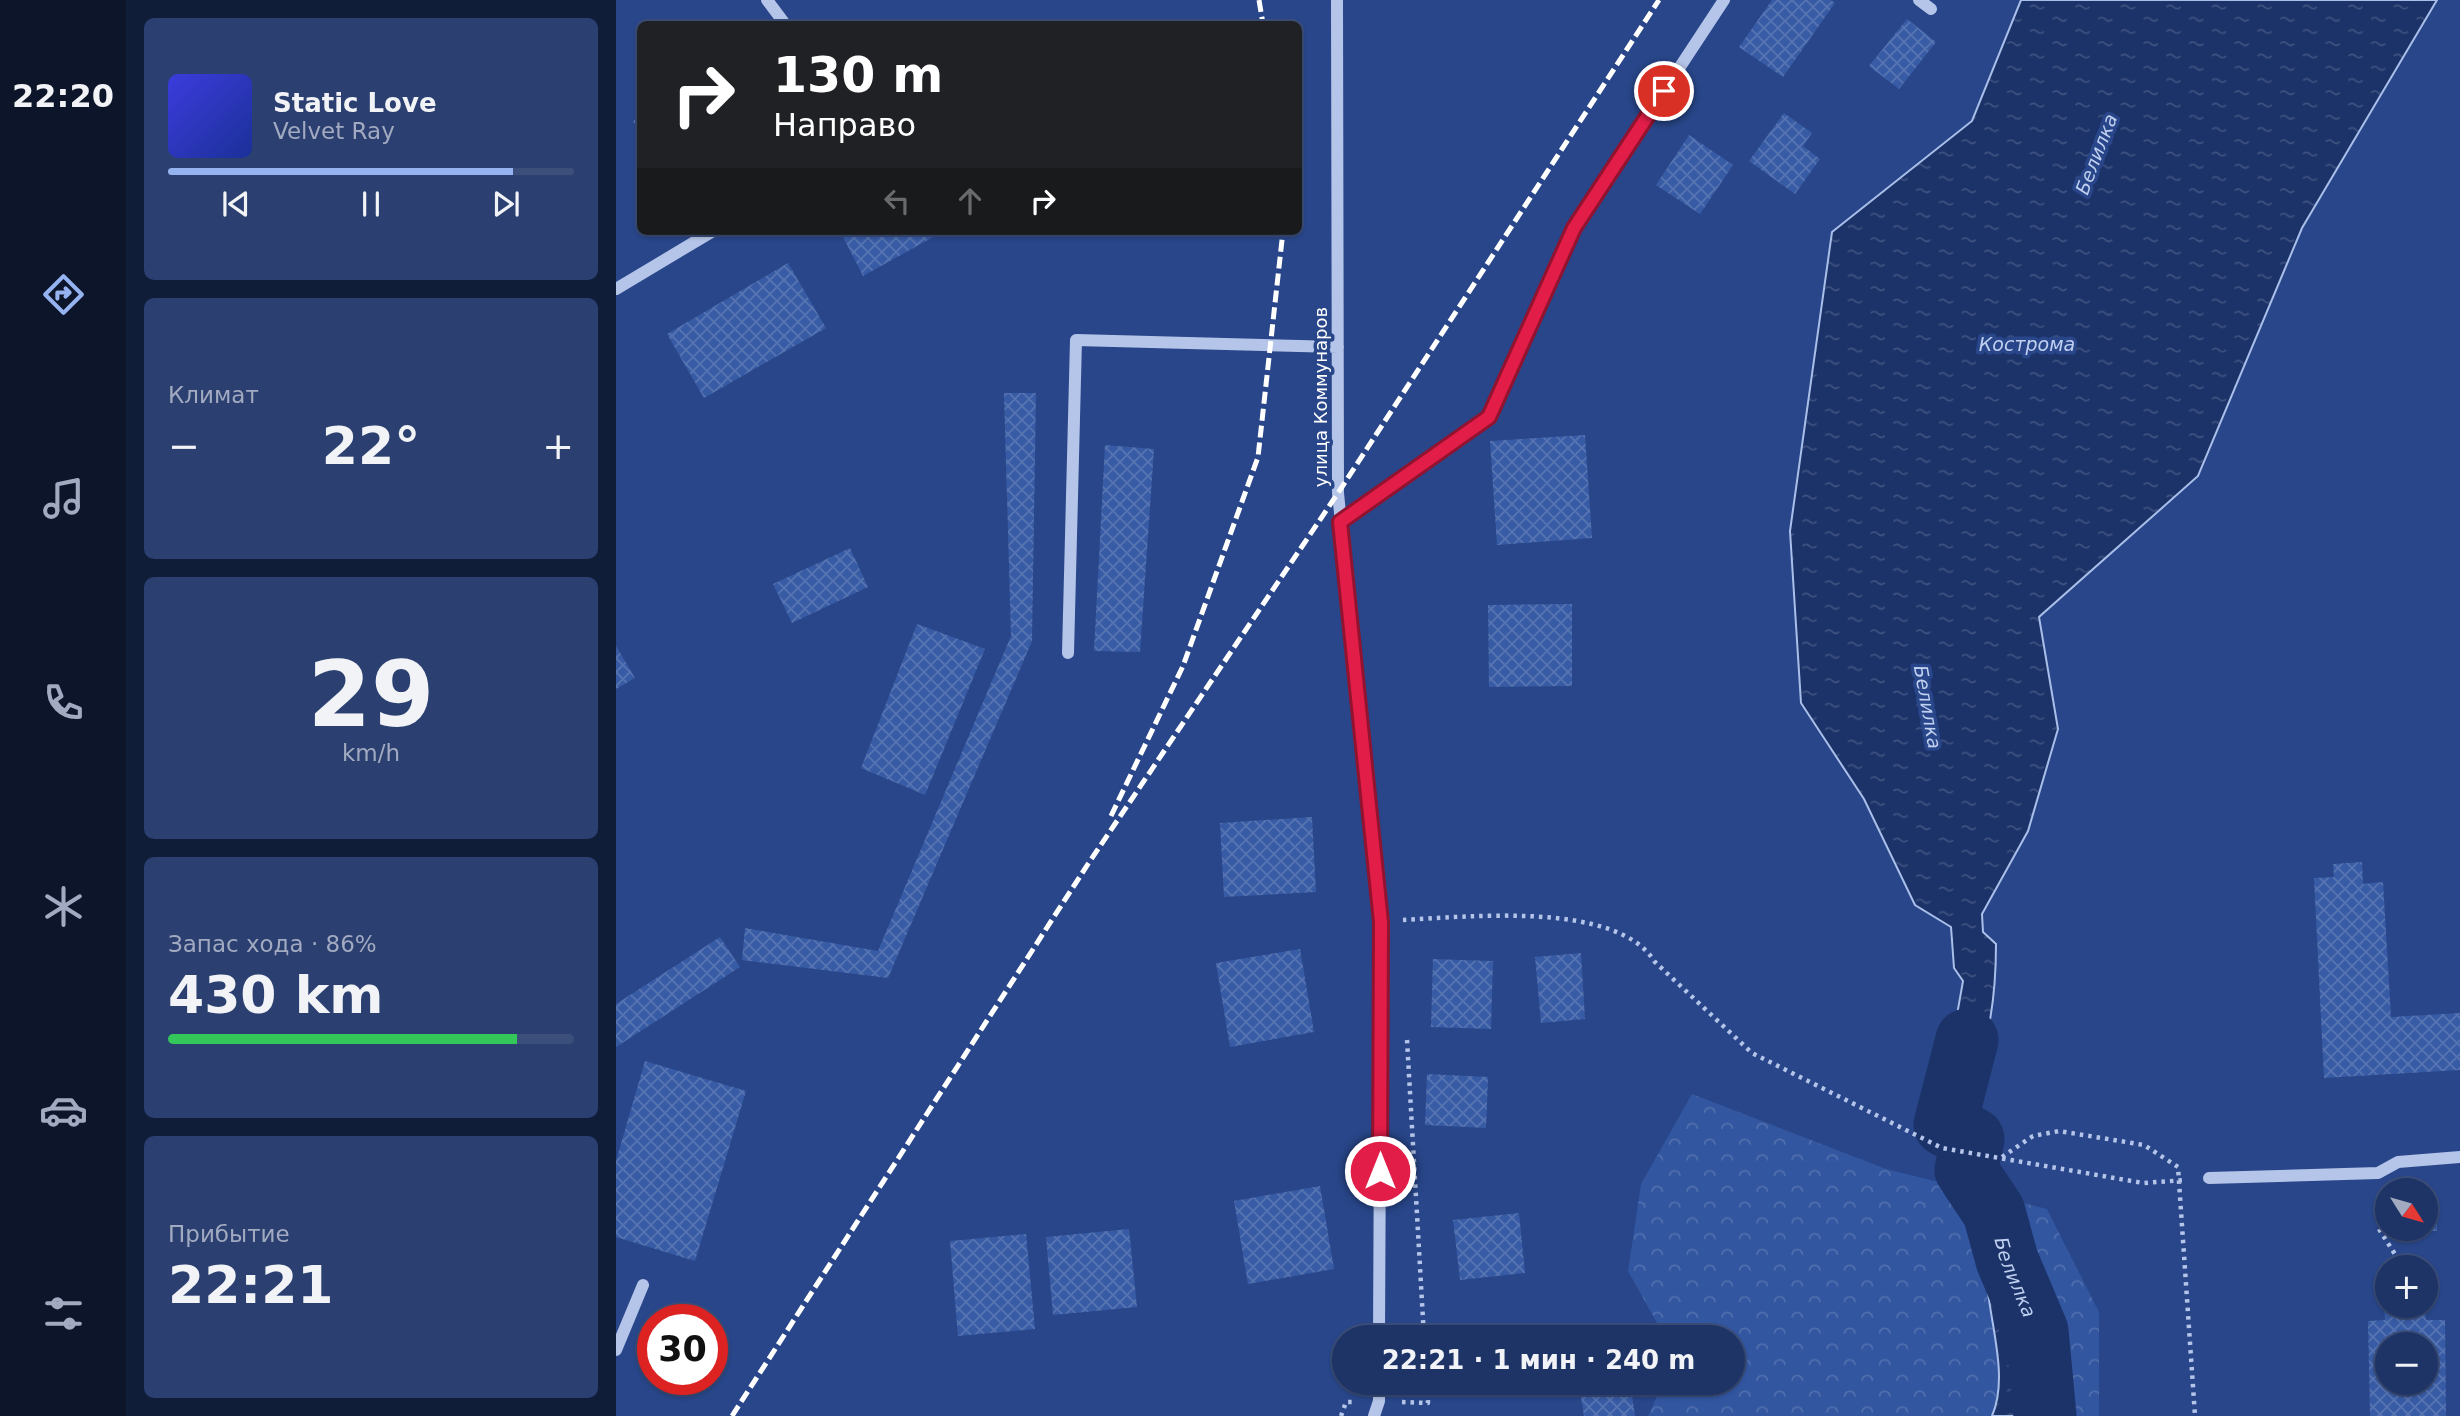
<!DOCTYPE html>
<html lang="ru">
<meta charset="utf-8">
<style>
body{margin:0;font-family:"DejaVu Sans",sans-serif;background:#2b3f70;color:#f1f3f6;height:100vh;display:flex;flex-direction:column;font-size:26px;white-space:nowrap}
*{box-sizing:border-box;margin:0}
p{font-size:23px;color:#a1aac0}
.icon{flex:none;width:38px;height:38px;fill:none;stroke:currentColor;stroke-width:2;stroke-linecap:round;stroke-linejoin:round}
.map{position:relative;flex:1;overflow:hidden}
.details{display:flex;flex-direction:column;gap:18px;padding:18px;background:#101d39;width:490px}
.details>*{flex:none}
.banner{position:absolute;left:21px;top:21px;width:665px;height:214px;border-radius:10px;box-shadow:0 2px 5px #0004,0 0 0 2px #3c4f7b;background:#202124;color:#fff;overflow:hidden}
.needle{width:46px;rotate:127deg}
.buttons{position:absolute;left:1759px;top:1178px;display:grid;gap:14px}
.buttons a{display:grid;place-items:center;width:63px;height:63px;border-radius:50%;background:#1e3467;box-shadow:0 2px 5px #0004,0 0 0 2px #3c4f7b;font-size:35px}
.speed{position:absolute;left:21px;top:1304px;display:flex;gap:14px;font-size:35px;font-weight:700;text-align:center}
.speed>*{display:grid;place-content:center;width:91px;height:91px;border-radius:50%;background:#1e3467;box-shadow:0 2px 5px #0004,0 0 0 2px #3c4f7b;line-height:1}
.speed .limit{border:10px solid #d22;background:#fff;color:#111}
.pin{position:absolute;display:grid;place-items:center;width:60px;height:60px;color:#fff;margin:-30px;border:4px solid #fff;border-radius:50%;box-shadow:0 2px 7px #0007}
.me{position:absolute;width:77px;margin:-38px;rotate:0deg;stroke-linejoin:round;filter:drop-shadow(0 0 5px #0008)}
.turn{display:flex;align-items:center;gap:24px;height:147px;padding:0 21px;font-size:32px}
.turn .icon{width:91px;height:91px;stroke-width:2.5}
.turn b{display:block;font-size:49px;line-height:60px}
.lanes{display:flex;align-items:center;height:66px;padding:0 21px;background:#0003;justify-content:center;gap:35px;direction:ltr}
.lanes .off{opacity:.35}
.big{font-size:52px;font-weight:600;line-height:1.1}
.details .tile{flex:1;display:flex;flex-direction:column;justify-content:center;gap:10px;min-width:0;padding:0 24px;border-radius:10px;background:#2b3f70}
.details .dial{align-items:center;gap:0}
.dial b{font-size:91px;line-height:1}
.song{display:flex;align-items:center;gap:21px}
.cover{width:84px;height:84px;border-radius:10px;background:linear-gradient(135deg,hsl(240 70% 55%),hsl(230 70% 35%))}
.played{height:7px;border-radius:4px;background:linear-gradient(90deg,#95b2f1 85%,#3c4f7b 85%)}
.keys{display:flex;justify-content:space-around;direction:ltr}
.heat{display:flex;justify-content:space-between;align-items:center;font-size:38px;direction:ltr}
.charge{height:10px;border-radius:5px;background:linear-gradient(90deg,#34c759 86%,#3c4f7b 0)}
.trip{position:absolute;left:716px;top:1325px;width:413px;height:70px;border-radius:35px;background:#1e3467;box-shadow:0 2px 5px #0004,0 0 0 2px #3c4f7b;font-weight:600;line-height:70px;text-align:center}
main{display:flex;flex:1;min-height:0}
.tabs{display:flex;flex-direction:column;width:126px;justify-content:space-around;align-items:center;background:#0c1529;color:#a1aac0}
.tabs .icon{width:49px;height:49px}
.tabs .current{color:#95b2f1}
.tabs b{font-size:32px;color:#f1f3f6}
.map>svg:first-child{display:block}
</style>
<main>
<nav class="tabs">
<b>22:20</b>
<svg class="icon current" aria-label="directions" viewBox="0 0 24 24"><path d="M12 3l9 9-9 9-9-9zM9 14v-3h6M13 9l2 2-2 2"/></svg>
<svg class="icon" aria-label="music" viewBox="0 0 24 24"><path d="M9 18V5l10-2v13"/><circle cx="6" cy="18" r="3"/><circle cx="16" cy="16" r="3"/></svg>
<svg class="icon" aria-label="phone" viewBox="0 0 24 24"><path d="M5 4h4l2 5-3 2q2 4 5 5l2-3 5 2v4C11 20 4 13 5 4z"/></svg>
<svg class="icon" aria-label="climate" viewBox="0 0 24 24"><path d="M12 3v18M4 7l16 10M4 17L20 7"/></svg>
<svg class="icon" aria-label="car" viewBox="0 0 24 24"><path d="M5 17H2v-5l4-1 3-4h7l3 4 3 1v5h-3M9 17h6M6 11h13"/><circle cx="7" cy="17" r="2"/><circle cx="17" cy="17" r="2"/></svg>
<svg class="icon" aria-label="filters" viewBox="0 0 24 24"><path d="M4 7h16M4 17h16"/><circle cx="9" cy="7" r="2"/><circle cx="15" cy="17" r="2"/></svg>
</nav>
<section class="details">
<div class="tile">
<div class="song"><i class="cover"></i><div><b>Static Love</b><p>Velvet Ray</p></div></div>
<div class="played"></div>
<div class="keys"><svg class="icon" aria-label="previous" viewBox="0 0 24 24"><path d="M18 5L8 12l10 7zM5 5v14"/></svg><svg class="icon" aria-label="pause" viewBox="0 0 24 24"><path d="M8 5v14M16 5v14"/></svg><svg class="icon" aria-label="next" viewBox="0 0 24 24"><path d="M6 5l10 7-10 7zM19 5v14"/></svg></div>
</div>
<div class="tile"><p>Климат</p>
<div class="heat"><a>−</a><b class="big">22°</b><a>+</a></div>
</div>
<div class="tile dial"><b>29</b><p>km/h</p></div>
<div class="tile"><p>Запас хода · 86%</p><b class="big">430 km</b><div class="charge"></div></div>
<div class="tile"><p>Прибытие</p><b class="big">22:21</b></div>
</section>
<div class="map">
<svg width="1844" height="1416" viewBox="0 0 1844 1416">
<defs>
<pattern id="forest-crowns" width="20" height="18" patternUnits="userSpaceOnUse" patternTransform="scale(1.75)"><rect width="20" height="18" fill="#3256a0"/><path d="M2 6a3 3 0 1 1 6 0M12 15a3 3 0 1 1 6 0" fill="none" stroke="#516fae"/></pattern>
<pattern id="water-ripples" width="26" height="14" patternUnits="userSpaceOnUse" patternTransform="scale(1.75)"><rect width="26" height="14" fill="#1c3369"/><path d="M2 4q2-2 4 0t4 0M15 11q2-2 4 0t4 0" fill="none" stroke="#3e5280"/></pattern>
<pattern id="building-cross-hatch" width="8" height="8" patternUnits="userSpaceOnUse" patternTransform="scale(1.75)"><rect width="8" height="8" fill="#385ba5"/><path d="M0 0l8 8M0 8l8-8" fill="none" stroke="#5674b2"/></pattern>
</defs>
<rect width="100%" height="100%" fill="#284689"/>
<!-- forest -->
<path fill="url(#forest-crowns)" d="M1076 1094 1270 1169 1431 1209 1483 1312V1416H1032L1047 1383 1116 1382V1337H1049L1012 1271 1025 1184Z"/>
<!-- water -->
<path fill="url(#water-ripples)" stroke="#a9bfe9" stroke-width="2" d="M1405 0H1821L1686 228 1582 476 1423 617 1442 729 1412 831 1366 914 1367 932 1380 944C1380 985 1376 1029 1361 1068 1353 1087 1340 1107 1329 1125L1316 1100 1327 1056 1338 1032 1347 981 1338 968 1335 927 1299 905 1248 799 1185 703 1174 531 1216 232 1356 121Z
M1378 1212 1423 1270 1438 1298 1445 1403 1451 1416H1376C1393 1377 1374 1324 1371 1282 1370 1259 1376 1234 1378 1212Z"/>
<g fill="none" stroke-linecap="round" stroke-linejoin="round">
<!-- river -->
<path stroke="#1c3369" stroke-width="63" id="s1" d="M1351 1040 1329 1125 1357 1139 1350 1170 1378 1212 1391 1260 1421 1331 1429 1416"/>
</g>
<!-- building -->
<path fill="url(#building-cross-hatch)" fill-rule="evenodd" d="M1156 0H1215L1219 3 1167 77 1123 47Z
M1291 19 1320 42 1283 89 1253 66Z
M1168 113 1196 133 1187 146 1204 159 1179 194 1133 161Z
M24 116V133L17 121Z
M1073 135 1117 165 1084 214 1040 185Z
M224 231H328L247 276Z
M172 263 210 328 88 398 51 334Z
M388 393H420L416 641 272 978 126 960 129 928 262 951 395 636Z
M969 435 976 538 881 545 874 441Z
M489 445 538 449 524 652 478 651Z
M234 548 252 587 176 623 157 584Z
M956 604V686L873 687 872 605Z
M301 624 369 649 309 795 245 768Z
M0 646 19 678 0 689Z
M696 817 700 892 608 897 604 823Z
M1746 862 1747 884 1767 882 1775 1017 1844 1013V1070L1708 1078 1698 878 1718 877 1717 864Z
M104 937 124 967 0 1047V1004Z
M684 949 698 1032 614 1047 600 963Z
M965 953 969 1019 925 1023 919 957Z
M817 959 877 961 875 1029 815 1027Z
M29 1061 130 1091 79 1261 0 1237V1161Z
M811 1074 872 1077 870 1128 809 1125Z
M704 1186 718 1269 632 1284 618 1201Z
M1810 1206H1821V1231H1798V1228H1810Z
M903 1213 909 1273 844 1280 837 1220Z
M513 1229 521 1307 437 1315 430 1237Z
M410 1234 419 1329 342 1336 334 1241Z
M1767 1269H1771V1306H1809L1810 1320H1829L1830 1416H1754L1752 1321 1769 1320ZM1771 1344H1810V1382H1771Z
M936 1382H1014L1019 1416H968L964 1391 938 1395Z"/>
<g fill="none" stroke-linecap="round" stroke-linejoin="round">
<!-- path -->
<path stroke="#b5c5e9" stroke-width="4.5" stroke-dasharray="3.5 5" stroke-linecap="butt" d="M787 920C850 917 1001 900 1039 962L1136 1053 1326 1148 1527 1183 1570 1180
M791 1040 808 1337
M1386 1157 1417 1136 1443 1131 1528 1145 1562 1167 1579 1416
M1763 1195V1229L1787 1267
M786 1402 812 1403 811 1382
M725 1416 730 1402H738"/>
<!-- minor -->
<path stroke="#b5c5e9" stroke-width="12" d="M151 0 169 24
M721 0 722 493 765 922 763 1337
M1303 0 1315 9
M0 289 97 231
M725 522 873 417 958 228 1108 0
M452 653 460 340 722 347
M1593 1178 1762 1173 1782 1162 1844 1157
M0 1350 27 1285
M758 1416 763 1401V1382"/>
<!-- rail -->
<path stroke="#fff" stroke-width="5" stroke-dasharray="12 5" stroke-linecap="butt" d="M643 0 647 24
M495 816 567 666 642 457 667 231
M116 1416 472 864 722 493 1043 0"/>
</g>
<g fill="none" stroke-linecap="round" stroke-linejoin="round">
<defs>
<path id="route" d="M764 1171 765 922 724 522 873 417 958 228 1048 91"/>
</defs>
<!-- route casing -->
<use href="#route" stroke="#92132f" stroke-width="18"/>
<!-- route -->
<use href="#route" stroke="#e11d48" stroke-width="12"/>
</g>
<g text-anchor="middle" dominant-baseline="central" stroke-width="7" stroke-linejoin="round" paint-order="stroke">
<!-- street labels -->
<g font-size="18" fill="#fff" stroke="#284689">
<text transform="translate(704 397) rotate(-90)">улица Коммунаров</text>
</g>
<!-- water labels -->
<g font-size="19" font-style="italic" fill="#c0d0f0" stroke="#284689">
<text transform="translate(1480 154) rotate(-69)">Белилка</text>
<text x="1411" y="344">Кострома</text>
<text transform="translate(1312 707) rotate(80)">Белилка</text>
<text stroke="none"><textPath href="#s1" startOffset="270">Белилка</textPath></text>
</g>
</g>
</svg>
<div class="buttons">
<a><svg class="needle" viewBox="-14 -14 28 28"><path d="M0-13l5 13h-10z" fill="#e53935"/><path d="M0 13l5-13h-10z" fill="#a1aac0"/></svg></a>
<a>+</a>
<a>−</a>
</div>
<div class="speed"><div class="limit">30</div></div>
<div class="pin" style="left:1048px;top:91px;background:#d93025"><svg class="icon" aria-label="arrive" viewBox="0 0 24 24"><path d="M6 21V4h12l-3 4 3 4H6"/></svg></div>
<svg class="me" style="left:764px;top:1171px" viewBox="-20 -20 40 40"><circle r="17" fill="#e11d48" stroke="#fff" stroke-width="3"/><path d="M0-11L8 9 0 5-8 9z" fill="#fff"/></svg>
<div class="trip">22:21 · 1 мин · 240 m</div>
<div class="banner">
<div class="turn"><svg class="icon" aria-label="right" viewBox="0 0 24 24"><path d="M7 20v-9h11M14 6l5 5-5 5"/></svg><div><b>130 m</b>Направо</div></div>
<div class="lanes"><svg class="icon off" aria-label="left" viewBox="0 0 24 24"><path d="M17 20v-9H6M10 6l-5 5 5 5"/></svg><svg class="icon off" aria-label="ahead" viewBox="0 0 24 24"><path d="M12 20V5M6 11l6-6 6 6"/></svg><svg class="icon" aria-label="right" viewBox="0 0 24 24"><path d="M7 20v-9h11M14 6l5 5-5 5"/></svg></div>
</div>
</div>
</main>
